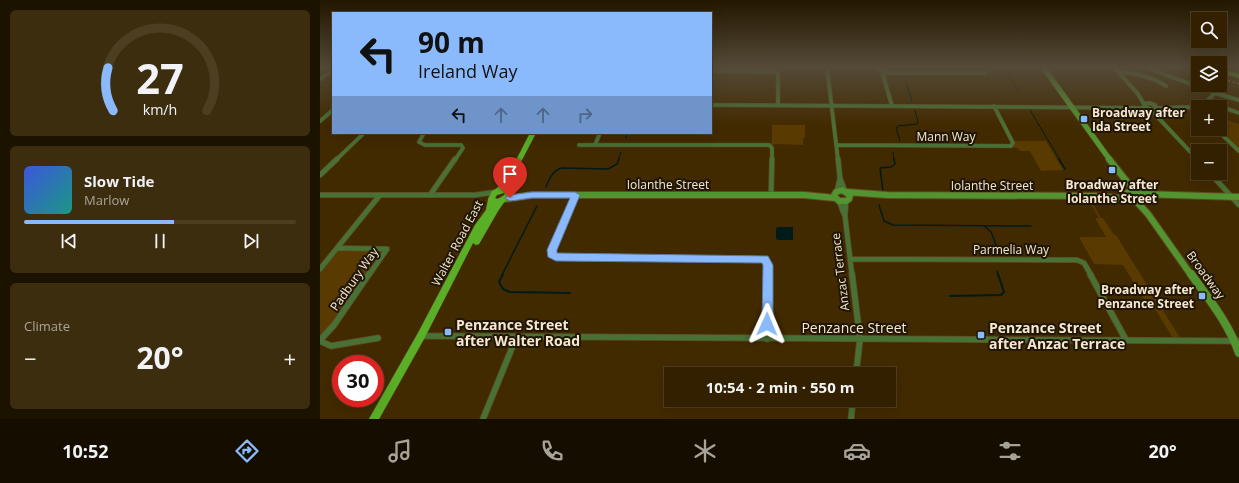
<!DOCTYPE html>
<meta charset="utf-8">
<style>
body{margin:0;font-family:"Open Sans",sans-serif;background:#3d2d0f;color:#f1f3f6;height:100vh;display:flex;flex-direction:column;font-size:15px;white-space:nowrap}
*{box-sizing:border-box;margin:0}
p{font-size:13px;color:#a8a399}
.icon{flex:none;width:22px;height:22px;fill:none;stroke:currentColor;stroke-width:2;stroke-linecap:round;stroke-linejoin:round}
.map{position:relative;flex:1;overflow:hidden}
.side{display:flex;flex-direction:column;gap:10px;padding:10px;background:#1c1200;width:320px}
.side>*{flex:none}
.top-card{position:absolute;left:12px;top:12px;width:380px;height:122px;border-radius:0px;box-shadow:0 4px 16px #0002,0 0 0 1px #4d3e22;background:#8abafc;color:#111;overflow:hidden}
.controls{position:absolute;left:871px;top:12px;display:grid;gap:8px}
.controls a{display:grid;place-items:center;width:36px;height:36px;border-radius:0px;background:#322000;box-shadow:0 4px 16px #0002,0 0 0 1px #4d3e22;font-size:20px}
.speed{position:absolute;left:12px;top:355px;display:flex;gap:8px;font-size:20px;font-weight:700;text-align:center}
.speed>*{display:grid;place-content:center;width:52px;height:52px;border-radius:50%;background:#322000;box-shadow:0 4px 16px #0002,0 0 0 1px #4d3e22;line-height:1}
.speed .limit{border:6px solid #d22;background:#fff;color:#111}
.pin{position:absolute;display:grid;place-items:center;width:34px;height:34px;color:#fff;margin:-41px -17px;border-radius:50% 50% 50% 0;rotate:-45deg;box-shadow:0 0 4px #0007}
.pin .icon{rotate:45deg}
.me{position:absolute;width:44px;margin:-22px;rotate:1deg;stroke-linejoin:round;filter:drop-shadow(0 0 3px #0008)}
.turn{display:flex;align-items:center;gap:14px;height:84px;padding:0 20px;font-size:18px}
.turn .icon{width:52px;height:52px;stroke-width:2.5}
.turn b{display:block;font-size:28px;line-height:34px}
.lanes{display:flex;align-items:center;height:38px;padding:0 20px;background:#0003;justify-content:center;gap:20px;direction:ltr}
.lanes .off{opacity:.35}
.big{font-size:30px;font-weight:700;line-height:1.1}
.side .card{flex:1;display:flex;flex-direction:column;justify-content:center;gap:6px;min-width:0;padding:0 14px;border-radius:6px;background:#3d2d0f}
.side .dial{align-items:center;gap:0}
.dial svg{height:104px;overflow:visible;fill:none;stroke:#4d3e22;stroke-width:7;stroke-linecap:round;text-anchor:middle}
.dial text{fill:#f1f3f6;stroke:none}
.song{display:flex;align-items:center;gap:12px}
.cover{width:48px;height:48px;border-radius:6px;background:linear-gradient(135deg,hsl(230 70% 55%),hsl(170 70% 35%))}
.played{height:4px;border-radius:2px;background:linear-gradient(90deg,#8abafc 55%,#4d3e22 55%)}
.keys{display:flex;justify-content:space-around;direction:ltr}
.heat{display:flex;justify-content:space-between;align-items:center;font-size:22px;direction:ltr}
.trip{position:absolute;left:344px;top:367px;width:232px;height:40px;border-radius:0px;background:#322000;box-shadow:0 4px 16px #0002,0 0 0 1px #4d3e22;font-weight:700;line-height:40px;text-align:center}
.dock{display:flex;height:64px;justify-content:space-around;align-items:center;background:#140d00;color:#a8a399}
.dock .icon{width:28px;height:28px}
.dock .current{color:#8abafc}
.dock b{font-size:18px;color:#f1f3f6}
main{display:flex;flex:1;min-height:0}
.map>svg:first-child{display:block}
</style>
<main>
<section class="side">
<div class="card dial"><svg viewBox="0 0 100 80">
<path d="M14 69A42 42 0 1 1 86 69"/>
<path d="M14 69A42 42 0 0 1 10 36" stroke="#8abafc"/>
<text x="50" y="56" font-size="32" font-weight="700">27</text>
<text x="50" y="72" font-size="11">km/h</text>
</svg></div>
<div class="card">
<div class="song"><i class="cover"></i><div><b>Slow Tide</b><p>Marlow</p></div></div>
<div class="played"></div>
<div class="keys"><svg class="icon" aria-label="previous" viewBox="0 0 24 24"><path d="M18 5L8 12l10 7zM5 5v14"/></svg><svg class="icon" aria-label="pause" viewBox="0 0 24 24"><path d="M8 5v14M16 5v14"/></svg><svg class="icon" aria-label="next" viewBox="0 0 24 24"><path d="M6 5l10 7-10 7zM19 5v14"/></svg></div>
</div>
<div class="card"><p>Climate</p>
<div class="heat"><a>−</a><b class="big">20°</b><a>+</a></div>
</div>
</section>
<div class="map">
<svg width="919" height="419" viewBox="0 0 919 419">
<rect width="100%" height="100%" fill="#422a00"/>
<!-- green -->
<path fill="#593a00" d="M900 117 919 124V151L896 129H900Z
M452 125H485V138H483V145L455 144 451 147 447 145 452 142Z
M692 141H726L743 170 721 171 710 151H700L699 149 691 146Z
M766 196H768L781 218H783L794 235H796L862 341 854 340 829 299H824L803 265 774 264 759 237H786L775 218H779Z
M17 248 67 249 0 340V269Z"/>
<!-- water -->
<path fill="#011a1a" d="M458 227H473V240H458L456 239V228Z"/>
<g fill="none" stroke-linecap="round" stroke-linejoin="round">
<!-- stream-far2 -->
<path stroke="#011a1a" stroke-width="1" d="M684 67 698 90
M584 77 592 101
M710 110 740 160
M306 138 307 133
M580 141 576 128 578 126 597 124 598 121 595 111
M573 152 574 160
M298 160 301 152"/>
<!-- stream-far1 -->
<path stroke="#011a1a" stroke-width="1.5" d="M739 159 745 169
M226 187C230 178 232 171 242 168L288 169 297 164 299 159
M563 191 560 168 571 167 575 164 574 159
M559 205 564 221 573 225 711 226
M664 226 671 232 678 250
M677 271 678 275
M182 275 217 206"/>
<!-- stream -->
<path stroke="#011a1a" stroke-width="2" d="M183 274 179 282 183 289 190 292 250 293
M630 296 681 295 684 292 678 274"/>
<defs>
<path id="street-far2" d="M507 67 518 160
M554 67 565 73
M794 67 818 94 824 104
M825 67 895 93
M391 71 456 72 458 74V105
M798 72C815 73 831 76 846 86
M0 79 13 70
M888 102 919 113
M829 103 835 105 837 109H830L824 106V104Z
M391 105 826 108
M572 106 563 75 565 73H665
M881 107 895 93 919 100
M837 108 878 107
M830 109 878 160
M0 121 13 110
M896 129 919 151
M104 133 99 142 105 145H141L143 148 135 160
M259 145H449L452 148V160
M275 145 280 133
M516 145 691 146 693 143 674 106
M16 160 44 133"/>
<path id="street-far1" d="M518 159 520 178 525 191
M890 173 919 205
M0 175 17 159
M517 191 520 178
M0 195H155L176 192
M110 195 135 159
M255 195 232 250V254L236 257 444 259 448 265V275
M451 195 452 159
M519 201 524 214
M526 201 525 216 532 275
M17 248 67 249 49 275
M530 259 757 260 764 263 771 275
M0 269 60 195"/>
<path id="street" d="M532 274 540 339 536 374
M770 274 806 340
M101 336 919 341
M447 339 448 274
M0 340 14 325 49 274
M0 341 11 346 58 338
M163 419 196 338
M531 419 533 400"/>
<path id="secondary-far2" d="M723 67 790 160"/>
<path id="secondary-far1" d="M789 159 815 192
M522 190 530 195 529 199 526 201H519L514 196 516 192Z
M811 191 819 193 824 197V200C817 202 810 200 807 193Z
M527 192 567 195 776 196 810 199
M821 194 919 197
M184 199 212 195H484L515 198
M816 201 828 214 871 275"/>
<path id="secondary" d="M871 274C889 299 909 324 919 353"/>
<path id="primary" d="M210 133H216L194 175 196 177C193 182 190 189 192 194L185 201 178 211 159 244 156 245 153 243 104 339 59 419H49L98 333 155 225 166 210 168 200V199L172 191C184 188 203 146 210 133ZM184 193 185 194 182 197 177 199 175 198 177 195Z"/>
<path id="highway" d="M900 68 919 74V78L900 72Z"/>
</defs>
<!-- street-far2 casing -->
<use href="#street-far2" stroke="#5f4822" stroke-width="4.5"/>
<!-- street-far1 casing -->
<use href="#street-far1" stroke="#5f4822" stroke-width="6"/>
<!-- street casing -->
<use href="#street" stroke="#5f4822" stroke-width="7"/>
<!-- secondary-far2 casing -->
<use href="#secondary-far2" stroke="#5f4822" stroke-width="6"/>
<!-- secondary-far1 casing -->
<use href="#secondary-far1" stroke="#5f4822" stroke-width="8"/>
<!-- secondary casing -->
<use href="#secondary" stroke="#5f4822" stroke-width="9"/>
<!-- primary casing -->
<use href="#primary" stroke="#5f4822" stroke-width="1"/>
<!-- highway casing -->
<use href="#highway" stroke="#5f4822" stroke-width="2"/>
<!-- street-far2 -->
<use href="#street-far2" stroke="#487135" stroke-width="3.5"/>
<!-- street-far1 -->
<use href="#street-far1" stroke="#487135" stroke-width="4.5"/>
<!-- street -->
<use href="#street" stroke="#487135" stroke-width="5.5"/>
<!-- secondary-far2 -->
<use href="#secondary-far2" stroke="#529430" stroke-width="5"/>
<!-- secondary-far1 -->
<use href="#secondary-far1" stroke="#529430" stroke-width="6"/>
<!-- secondary -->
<use href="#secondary" stroke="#529430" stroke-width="8"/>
<!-- primary -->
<use href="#primary" fill="#59af25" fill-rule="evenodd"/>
<!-- highway -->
<use href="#highway" fill="#5fc80a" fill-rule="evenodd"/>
<!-- rail -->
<path stroke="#cebca2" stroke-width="1" stroke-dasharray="1.5 3" stroke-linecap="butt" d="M868 67 878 71
M900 78 919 84"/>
</g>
<!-- sky -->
<linearGradient id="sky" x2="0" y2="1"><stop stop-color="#241700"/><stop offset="0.53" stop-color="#544a37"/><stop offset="1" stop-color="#544a37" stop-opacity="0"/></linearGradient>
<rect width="919" height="126" fill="url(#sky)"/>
<!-- route -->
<path fill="#8abafc" stroke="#5a79a4" d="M212 192H255L260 195 237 250V253L448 256 453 265V324L451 327 447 329 443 327 442 324 443 265 442 263 236 261 228 257 227 250 250 198H212L190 201 185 198 190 195Z"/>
<!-- markers -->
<g fill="#8abafc" stroke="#201605" stroke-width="1.5">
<rect x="760" y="115" width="8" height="8" rx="2"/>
<rect x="788" y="166" width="8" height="8" rx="2"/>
<rect x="878" y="292" width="8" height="8" rx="2"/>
<rect x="124" y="328" width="8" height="8" rx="2"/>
<rect x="657" y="331" width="8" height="8" rx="2"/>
</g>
<g text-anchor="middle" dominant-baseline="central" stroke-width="4" stroke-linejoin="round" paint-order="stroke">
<!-- poi labels -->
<g font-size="12" font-weight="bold" fill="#f8e8d3" stroke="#201605" text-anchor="start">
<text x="772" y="112">Broadway after<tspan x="772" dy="14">Ida Street</tspan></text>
<text x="792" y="184" text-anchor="middle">Broadway after<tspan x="792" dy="14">Iolanthe Street</tspan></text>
<text x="874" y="289" text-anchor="end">Broadway after<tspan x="874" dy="14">Penzance Street</tspan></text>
</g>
<!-- street labels -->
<g font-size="12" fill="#f8e8d3" stroke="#201605">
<text x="626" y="136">Mann Way</text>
<text x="348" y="184">Iolanthe Street</text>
<text x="672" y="185">Iolanthe Street</text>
<text transform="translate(137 243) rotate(-62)">Walter Road East</text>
<text x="691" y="249">Parmelia Way</text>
<text transform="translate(520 272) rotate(-97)">Anzac Terrace</text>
<text transform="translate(886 275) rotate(54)">Broadway</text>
<text transform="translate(34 279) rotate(-55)">Padbury Way</text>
</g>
<!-- near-poi labels -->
<g font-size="14" font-weight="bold" fill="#f8e8d3" stroke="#201605" text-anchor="start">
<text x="136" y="324">Penzance Street<tspan x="136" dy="16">after Walter Road</tspan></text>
<text x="669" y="327">Penzance Street<tspan x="669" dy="16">after Anzac Terrace</tspan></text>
</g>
<!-- near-street labels -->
<g font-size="14" fill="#f8e8d3" stroke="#201605">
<text x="534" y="327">Penzance Street</text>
</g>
</g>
</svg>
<div class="controls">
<a><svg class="icon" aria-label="search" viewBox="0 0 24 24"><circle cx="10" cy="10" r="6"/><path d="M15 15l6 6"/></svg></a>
<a><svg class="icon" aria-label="layers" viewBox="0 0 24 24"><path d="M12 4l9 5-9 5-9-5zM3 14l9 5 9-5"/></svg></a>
<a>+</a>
<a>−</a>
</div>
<div class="speed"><div class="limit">30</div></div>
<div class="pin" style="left:190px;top:198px;background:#d93025"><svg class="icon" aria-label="arrive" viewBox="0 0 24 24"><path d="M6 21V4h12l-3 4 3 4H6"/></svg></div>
<svg class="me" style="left:447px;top:324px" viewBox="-20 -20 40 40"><path d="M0-17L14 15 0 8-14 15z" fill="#8abafc" stroke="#fff" stroke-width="4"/></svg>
<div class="trip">10:54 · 2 min · 550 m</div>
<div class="top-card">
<div class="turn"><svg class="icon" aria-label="left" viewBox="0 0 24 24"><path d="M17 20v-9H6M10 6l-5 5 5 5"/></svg><div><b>90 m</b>Ireland Way</div></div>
<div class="lanes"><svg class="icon" aria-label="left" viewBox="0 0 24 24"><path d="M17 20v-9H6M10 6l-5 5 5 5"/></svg><svg class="icon off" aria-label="ahead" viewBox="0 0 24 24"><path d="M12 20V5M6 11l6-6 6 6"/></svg><svg class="icon off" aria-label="ahead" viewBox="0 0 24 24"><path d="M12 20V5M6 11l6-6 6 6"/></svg><svg class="icon off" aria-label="right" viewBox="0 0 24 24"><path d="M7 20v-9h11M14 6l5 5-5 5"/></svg></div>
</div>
</div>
</main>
<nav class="dock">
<b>10:52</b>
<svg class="icon current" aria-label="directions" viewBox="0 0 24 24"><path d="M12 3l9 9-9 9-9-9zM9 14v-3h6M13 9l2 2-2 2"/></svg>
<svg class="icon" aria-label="music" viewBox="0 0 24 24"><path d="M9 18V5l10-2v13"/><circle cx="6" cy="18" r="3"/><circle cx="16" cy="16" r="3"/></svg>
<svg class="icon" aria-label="phone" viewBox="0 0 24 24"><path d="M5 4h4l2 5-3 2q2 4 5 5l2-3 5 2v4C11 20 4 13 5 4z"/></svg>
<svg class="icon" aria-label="climate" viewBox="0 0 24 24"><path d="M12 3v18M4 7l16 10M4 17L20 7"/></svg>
<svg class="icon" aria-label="car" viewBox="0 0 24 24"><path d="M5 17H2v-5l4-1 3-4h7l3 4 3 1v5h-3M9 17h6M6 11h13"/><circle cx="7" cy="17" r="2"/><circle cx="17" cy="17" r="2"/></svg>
<svg class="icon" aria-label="filters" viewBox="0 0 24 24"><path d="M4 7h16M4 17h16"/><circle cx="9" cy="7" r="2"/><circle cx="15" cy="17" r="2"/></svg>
<b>20°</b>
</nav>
